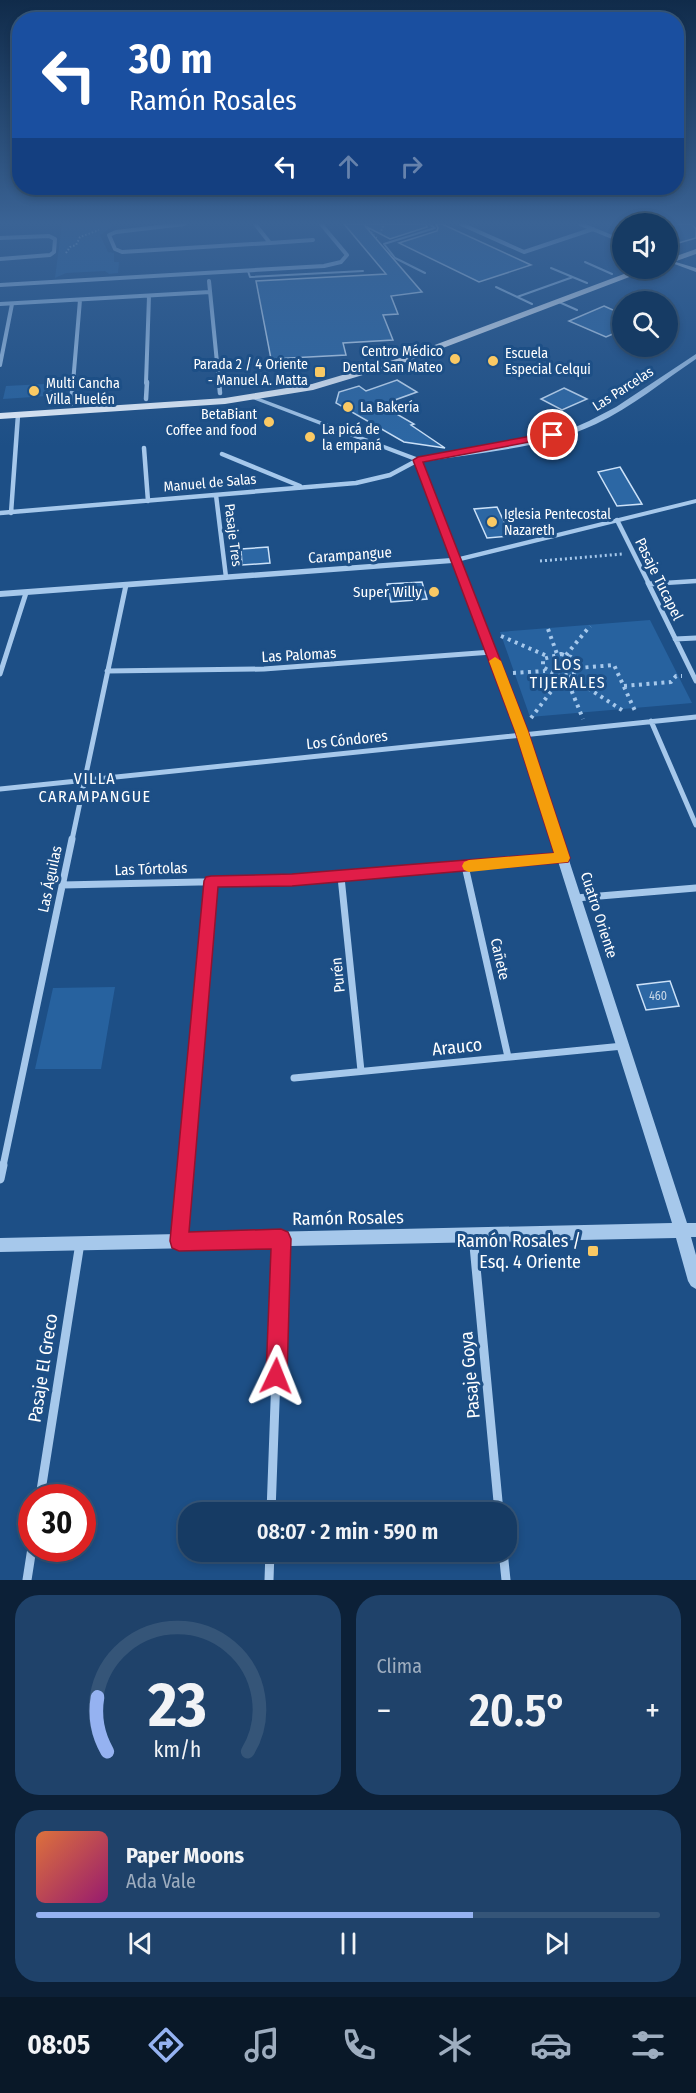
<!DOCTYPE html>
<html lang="es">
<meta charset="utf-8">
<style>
body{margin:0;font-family:"Fira Sans Condensed",sans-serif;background:#1f426a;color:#f1f3f6;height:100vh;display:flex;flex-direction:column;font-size:22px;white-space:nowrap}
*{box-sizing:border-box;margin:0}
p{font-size:20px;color:#9eadbf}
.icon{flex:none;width:33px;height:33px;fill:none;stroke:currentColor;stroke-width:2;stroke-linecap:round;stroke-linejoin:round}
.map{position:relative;height:1580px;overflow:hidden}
.drawer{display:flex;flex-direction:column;gap:15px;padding:15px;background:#0c2037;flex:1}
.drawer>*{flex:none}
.hud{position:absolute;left:12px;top:12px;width:672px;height:183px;border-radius:24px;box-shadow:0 3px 9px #0003,0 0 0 2px #355578;background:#1a4fa0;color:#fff;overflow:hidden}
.controls{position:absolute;left:612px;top:213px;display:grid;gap:12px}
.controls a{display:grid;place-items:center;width:66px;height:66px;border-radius:50%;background:#163b64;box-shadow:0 3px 9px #0003,0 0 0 2px #355578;font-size:30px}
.speed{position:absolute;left:18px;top:1484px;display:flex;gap:12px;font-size:30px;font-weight:700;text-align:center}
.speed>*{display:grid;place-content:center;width:78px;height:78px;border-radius:50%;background:#163b64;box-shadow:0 3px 9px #0003,0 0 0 2px #355578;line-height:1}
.speed .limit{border:9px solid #d22;background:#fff;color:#111}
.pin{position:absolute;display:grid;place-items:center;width:51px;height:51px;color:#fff;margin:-26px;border:3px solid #fff;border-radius:50%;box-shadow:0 2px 6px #0007}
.me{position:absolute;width:66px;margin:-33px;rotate:2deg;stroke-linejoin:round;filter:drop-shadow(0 0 4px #0008)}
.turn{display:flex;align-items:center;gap:21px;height:126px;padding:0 18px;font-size:27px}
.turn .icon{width:78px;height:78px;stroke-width:2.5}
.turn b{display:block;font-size:42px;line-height:51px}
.lanes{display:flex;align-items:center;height:57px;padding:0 18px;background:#0003;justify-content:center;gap:30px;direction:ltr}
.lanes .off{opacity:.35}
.big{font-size:45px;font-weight:600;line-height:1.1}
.drawer .card{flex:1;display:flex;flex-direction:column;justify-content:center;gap:9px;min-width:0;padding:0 21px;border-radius:24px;background:#1f426a}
.drawer .dial{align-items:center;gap:0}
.dial svg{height:156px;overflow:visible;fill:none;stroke:#355578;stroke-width:7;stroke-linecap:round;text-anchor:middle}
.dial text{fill:#f1f3f6;stroke:none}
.song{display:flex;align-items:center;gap:18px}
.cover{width:72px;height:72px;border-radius:9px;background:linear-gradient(135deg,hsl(20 70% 55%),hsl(320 70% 35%))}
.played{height:6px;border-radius:3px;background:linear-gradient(90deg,#95b2f1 70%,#355578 70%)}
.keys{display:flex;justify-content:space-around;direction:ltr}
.heat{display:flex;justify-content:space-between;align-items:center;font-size:33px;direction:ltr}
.drawer .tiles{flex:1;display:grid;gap:15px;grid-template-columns:1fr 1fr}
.card:last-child{grid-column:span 2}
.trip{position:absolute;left:178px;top:1502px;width:339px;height:60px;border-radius:24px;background:#163b64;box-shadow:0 3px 9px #0003,0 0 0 2px #355578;font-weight:600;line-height:60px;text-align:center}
.menu{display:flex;height:96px;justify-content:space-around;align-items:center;background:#091828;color:#9eadbf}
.menu .icon{width:42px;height:42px}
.menu .active{color:#95b2f1}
.menu b{font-size:27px;color:#f1f3f6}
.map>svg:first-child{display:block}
</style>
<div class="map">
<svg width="696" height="1580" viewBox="0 0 696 1580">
<rect width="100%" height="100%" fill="#1d4f86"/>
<!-- green -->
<path fill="#27629f" d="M62 224H112L113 226 100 235 108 252 114 253V262H119L118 273 109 274 105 271 66 273 55 278Z
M64 383 62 395 3 399 6 386Z
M650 620 692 703 530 717 500 632Z
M115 987 101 1069H35L53 988Z"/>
<!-- building -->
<path fill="#2c67a4" stroke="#cbe1f8" stroke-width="1.5" d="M344 224H426L427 227 390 239 365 226 422 292 391 296 398 314 383 315 393 340 343 343 346 355 271 359 256 281 386 274Z
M436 224H442L531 265 479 282 399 243 437 231 438 228Z
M668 224H692L696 229V238L668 246Z
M604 306 622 314V330L606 337 569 321Z
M397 380 417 392 381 405 414 424 411 425 445 448 404 442 336 403 339 392 359 386 366 391Z
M564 388 587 399 562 410 541 399Z
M620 467 642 504 617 506 598 472Z
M497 507 511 536 487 538 474 509Z
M268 547 270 563 242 565 241 549Z
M422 582 427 599 391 602 387 584Z
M670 981 679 1006 646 1010 637 985Z"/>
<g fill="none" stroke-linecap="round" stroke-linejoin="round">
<!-- path-far2 -->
<path stroke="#a6c8eb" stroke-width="2" stroke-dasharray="1.5 2" stroke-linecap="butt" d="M364 224 377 239
M380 234 384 224
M66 253 70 247 76 245 80 237 99 230"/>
<!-- path-far1 -->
<path stroke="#a6c8eb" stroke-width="3" stroke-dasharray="2 3" stroke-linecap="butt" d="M540 561 623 554"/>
<!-- path -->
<path stroke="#a6c8eb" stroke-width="4" stroke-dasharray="3 4.5" stroke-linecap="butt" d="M548 629 557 654
M501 636 547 656
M561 654 571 657 578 664 574 674 558 676 543 667V659Z
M566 655 590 626
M578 668 614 665 636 713
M513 673 545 671
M569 676 625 712
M566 677 583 719
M624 686 671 682 676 676H682
M531 718 562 677"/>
<!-- service -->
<path stroke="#a6c8eb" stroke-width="2" d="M585 262 612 274
M551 268 587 283
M248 271 250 277 363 271
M425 273 395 258 384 244 435 228 429 224
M496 287 532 304
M517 297 573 277
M559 302 577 310"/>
<!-- minor-far4 -->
<path stroke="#a6c8eb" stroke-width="4" d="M184 224 116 232 109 235 115 249 122 252 270 243
M255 224 270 243 313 240
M461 224 524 252 593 229
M580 224 622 241
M0 238 49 236 55 239 54 252 50 255 0 259
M209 281 219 383
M0 285 324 266 341 262 347 255 321 224
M0 304 210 292
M0 365 12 304
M73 383 80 300
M146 383 149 296"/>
<!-- minor-far3 -->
<path stroke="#a6c8eb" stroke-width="4.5" d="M219 382 220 393
M146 399 147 382
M71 404 73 382
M144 448 148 501
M222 454 300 486
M216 495 226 577
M0 513 356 483 390 475 418 460
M11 513 18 415
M617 520 649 584
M649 584 696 581"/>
<!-- minor-far2 -->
<path stroke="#a6c8eb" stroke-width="5" d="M648 583 696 681
M649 584 667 583
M675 639 696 638
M107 671 264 669 492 652
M0 674 26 593
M651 721 696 825
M0 789 696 717
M72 840 126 585"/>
<!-- minor-far1 -->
<path stroke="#a6c8eb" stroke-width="7" d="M465 866 508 1057
M341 877 361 1071
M62 885 292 880 563 858
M576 898 696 888
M294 1078 623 1046
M3 1166 72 839
M186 1166 211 881"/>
<!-- minor -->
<path stroke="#a6c8eb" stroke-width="9" d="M0 1179 3 1165
M473 1235 499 1512
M179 1241 186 1165
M40 1497 80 1243
M271 1512 281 1240
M503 1551 506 1580
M27 1580 32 1548
M269 1580 270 1551"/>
<!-- tertiary -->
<path fill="#a6c8eb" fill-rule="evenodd" d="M696 354V359C663 381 632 407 596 424 543 449 480 452 422 462L459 557 696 499V503L461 561 527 731 687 1223H696V1237H691L696 1255V1289L691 1286 688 1281 676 1238 0 1252V1238L672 1223 517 731 453 563 0 597V591L451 558 415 461 250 398V396H254L419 458 507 444 571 429 589 421 616 407Z"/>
<!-- secondary -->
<path fill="#d1e4f8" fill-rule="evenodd" d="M669 260 696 268V272L669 262Z"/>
<!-- primary -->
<path fill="#eaf3fe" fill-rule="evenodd" d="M696 249V254L668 264V259Z
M640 268H653L406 362 313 390 225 404 0 419V413L225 398 312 384 400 358Z"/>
</g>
<!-- sky -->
<linearGradient id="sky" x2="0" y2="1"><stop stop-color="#102b4a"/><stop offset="0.5" stop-color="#3a6395"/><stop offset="1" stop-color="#3a6395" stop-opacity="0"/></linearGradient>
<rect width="696" height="446" fill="url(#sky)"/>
<!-- route -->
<path fill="#e11d48" stroke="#92132f" stroke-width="1.5" d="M553 432 556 433V437L423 462 528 731 570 858 568 862 292 886 218 887 189 1232 281 1229 288 1232 291 1239 287 1376 284 1383 276 1386 269 1383 266 1376 271 1249 179 1251 172 1248 170 1241 204 881 206 877 211 876 292 874 554 853 515 731 413 460 418 457Z"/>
<!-- slow -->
<path fill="#f59e0b" d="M495 657 501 661 528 731 570 858 568 862 469 872 464 870 462 866 464 862 469 860 554 853 515 731 489 661Z"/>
<!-- markers -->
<g fill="#fac964" stroke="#1d4f86" stroke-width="2">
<circle cx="455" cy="359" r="6"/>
<circle cx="493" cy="361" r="6"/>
<rect x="314" y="366" width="12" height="12" rx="3"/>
<circle cx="34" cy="391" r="6"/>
<circle cx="348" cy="407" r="6"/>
<circle cx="269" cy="422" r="6"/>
<circle cx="310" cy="437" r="6"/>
<circle cx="492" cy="522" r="6"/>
<circle cx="434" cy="592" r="6"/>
<rect x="587" y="1245" width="12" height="12" rx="3"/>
</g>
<g text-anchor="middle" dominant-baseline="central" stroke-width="6" stroke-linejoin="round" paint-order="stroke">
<!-- number labels -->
<g font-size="12" fill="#cad9e8">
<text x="658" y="996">460</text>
</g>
<!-- far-poi labels -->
<g font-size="14" fill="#fff" stroke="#1d4f86" text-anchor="start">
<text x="443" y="351" text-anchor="end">Centro Médico<tspan x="443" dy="16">Dental San Mateo</tspan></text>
<text x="505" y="353">Escuela<tspan x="505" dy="16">Especial Celqui</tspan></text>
<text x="308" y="364" text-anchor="end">Parada 2 / 4 Oriente<tspan x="308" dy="16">- Manuel A. Matta</tspan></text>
<text x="46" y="383">Multi Cancha<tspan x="46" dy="16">Villa Huelén</tspan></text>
<text x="360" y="407">La Bakería</text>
<text x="257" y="414" text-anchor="end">BetaBiant<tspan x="257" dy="16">Coffee and food</tspan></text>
<text x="322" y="429">La picá de<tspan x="322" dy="16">la empaná</tspan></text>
<text x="504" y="514">Iglesia Pentecostal<tspan x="504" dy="16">Nazareth</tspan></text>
</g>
<!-- far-street labels -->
<g font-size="14" fill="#fff" stroke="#1d4f86">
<text transform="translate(623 389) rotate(-33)">Las Parcelas</text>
<text transform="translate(210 483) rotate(-5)">Manuel de Salas</text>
<text transform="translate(233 535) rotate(83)">Pasaje Tres</text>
</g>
<!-- street labels -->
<g font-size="15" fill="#fff" stroke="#1d4f86">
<text transform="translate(350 555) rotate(-4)">Carampangue</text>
<text transform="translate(659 579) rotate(64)">Pasaje Tucapel</text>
<text transform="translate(299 655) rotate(-3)">Las Palomas</text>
<text transform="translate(347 740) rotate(-6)">Los Cóndores</text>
<text transform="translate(151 869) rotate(-2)">Las Tórtolas</text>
<text transform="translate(50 879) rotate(-78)">Las Águilas</text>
<text transform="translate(599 915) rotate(72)">Cuatro Oriente</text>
<text transform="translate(500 959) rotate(77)">Cañete</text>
<text transform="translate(338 975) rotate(-96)">Purén</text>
</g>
<!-- poi labels -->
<g font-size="15" fill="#fff" stroke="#1d4f86" text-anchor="end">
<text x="422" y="592">Super Willy</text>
</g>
<!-- neighbourhood labels -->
<g font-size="16" letter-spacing="1.5" fill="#fff" stroke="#1d4f86">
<text x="568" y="664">LOS<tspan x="568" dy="18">TIJERALES</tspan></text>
<text x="95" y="778">VILLA<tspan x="95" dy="18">CARAMPANGUE</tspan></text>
</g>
<!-- near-street labels -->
<g font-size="18" fill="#fff" stroke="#1d4f86">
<text transform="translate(457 1047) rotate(-6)">Arauco</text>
<text transform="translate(348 1218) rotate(-1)">Ramón Rosales</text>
<text transform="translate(43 1368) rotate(-81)">Pasaje El Greco</text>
<text transform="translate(470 1375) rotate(-95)">Pasaje Goya</text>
</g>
<!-- near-poi labels -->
<g font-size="18" fill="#fff" stroke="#1d4f86" text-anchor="end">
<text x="581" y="1241">Ramón Rosales /<tspan x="581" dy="21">Esq. 4 Oriente</tspan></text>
</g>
</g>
</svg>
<div class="controls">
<a><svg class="icon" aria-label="sound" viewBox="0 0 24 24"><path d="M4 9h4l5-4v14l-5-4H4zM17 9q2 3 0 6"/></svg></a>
<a><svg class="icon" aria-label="search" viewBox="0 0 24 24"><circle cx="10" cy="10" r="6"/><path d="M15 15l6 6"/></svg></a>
</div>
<div class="speed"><div class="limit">30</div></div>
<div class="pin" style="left:553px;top:435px;background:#d93025"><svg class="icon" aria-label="arrive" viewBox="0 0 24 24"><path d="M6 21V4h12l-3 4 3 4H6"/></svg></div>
<svg class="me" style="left:276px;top:1376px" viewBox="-20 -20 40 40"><path d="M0-17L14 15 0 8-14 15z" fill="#e11d48" stroke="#fff" stroke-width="4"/></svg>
<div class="trip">08:07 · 2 min · 590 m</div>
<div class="hud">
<div class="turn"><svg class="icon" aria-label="left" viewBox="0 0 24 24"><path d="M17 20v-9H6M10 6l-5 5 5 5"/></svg><div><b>30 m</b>Ramón Rosales</div></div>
<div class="lanes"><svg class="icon" aria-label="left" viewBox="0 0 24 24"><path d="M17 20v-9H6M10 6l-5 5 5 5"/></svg><svg class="icon off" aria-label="ahead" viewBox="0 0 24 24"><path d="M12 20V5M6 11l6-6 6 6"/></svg><svg class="icon off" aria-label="right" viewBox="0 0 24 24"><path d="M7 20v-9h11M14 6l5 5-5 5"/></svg></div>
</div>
</div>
<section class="drawer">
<div class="tiles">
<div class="card dial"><svg viewBox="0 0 100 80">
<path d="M14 69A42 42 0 1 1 86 69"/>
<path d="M14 69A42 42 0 0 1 9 41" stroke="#95b2f1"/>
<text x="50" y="56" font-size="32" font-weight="700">23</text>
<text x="50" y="72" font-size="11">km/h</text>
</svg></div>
<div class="card"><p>Clima</p>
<div class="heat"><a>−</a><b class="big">20.5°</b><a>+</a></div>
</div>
<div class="card">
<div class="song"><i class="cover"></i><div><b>Paper Moons</b><p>Ada Vale</p></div></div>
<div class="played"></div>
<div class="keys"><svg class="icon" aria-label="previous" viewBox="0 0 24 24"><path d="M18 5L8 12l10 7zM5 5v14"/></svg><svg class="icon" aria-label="pause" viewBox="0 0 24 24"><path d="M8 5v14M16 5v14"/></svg><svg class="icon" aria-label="next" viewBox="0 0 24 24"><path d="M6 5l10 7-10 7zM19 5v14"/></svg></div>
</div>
</div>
</section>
<nav class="menu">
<b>08:05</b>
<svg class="icon active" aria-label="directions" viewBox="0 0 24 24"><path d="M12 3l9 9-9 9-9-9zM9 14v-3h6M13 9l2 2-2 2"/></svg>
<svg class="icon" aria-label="music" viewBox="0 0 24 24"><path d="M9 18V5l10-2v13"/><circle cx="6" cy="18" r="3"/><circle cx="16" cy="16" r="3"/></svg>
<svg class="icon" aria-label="phone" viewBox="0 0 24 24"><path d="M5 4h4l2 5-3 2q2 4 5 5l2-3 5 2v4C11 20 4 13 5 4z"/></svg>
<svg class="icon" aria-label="climate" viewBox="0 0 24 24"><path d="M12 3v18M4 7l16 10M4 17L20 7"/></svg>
<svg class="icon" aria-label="car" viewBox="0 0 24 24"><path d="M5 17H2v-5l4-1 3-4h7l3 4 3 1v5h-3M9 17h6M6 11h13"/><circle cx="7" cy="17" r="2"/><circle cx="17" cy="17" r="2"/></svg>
<svg class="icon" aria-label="filters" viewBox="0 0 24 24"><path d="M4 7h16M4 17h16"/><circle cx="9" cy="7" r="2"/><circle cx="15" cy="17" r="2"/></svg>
</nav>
